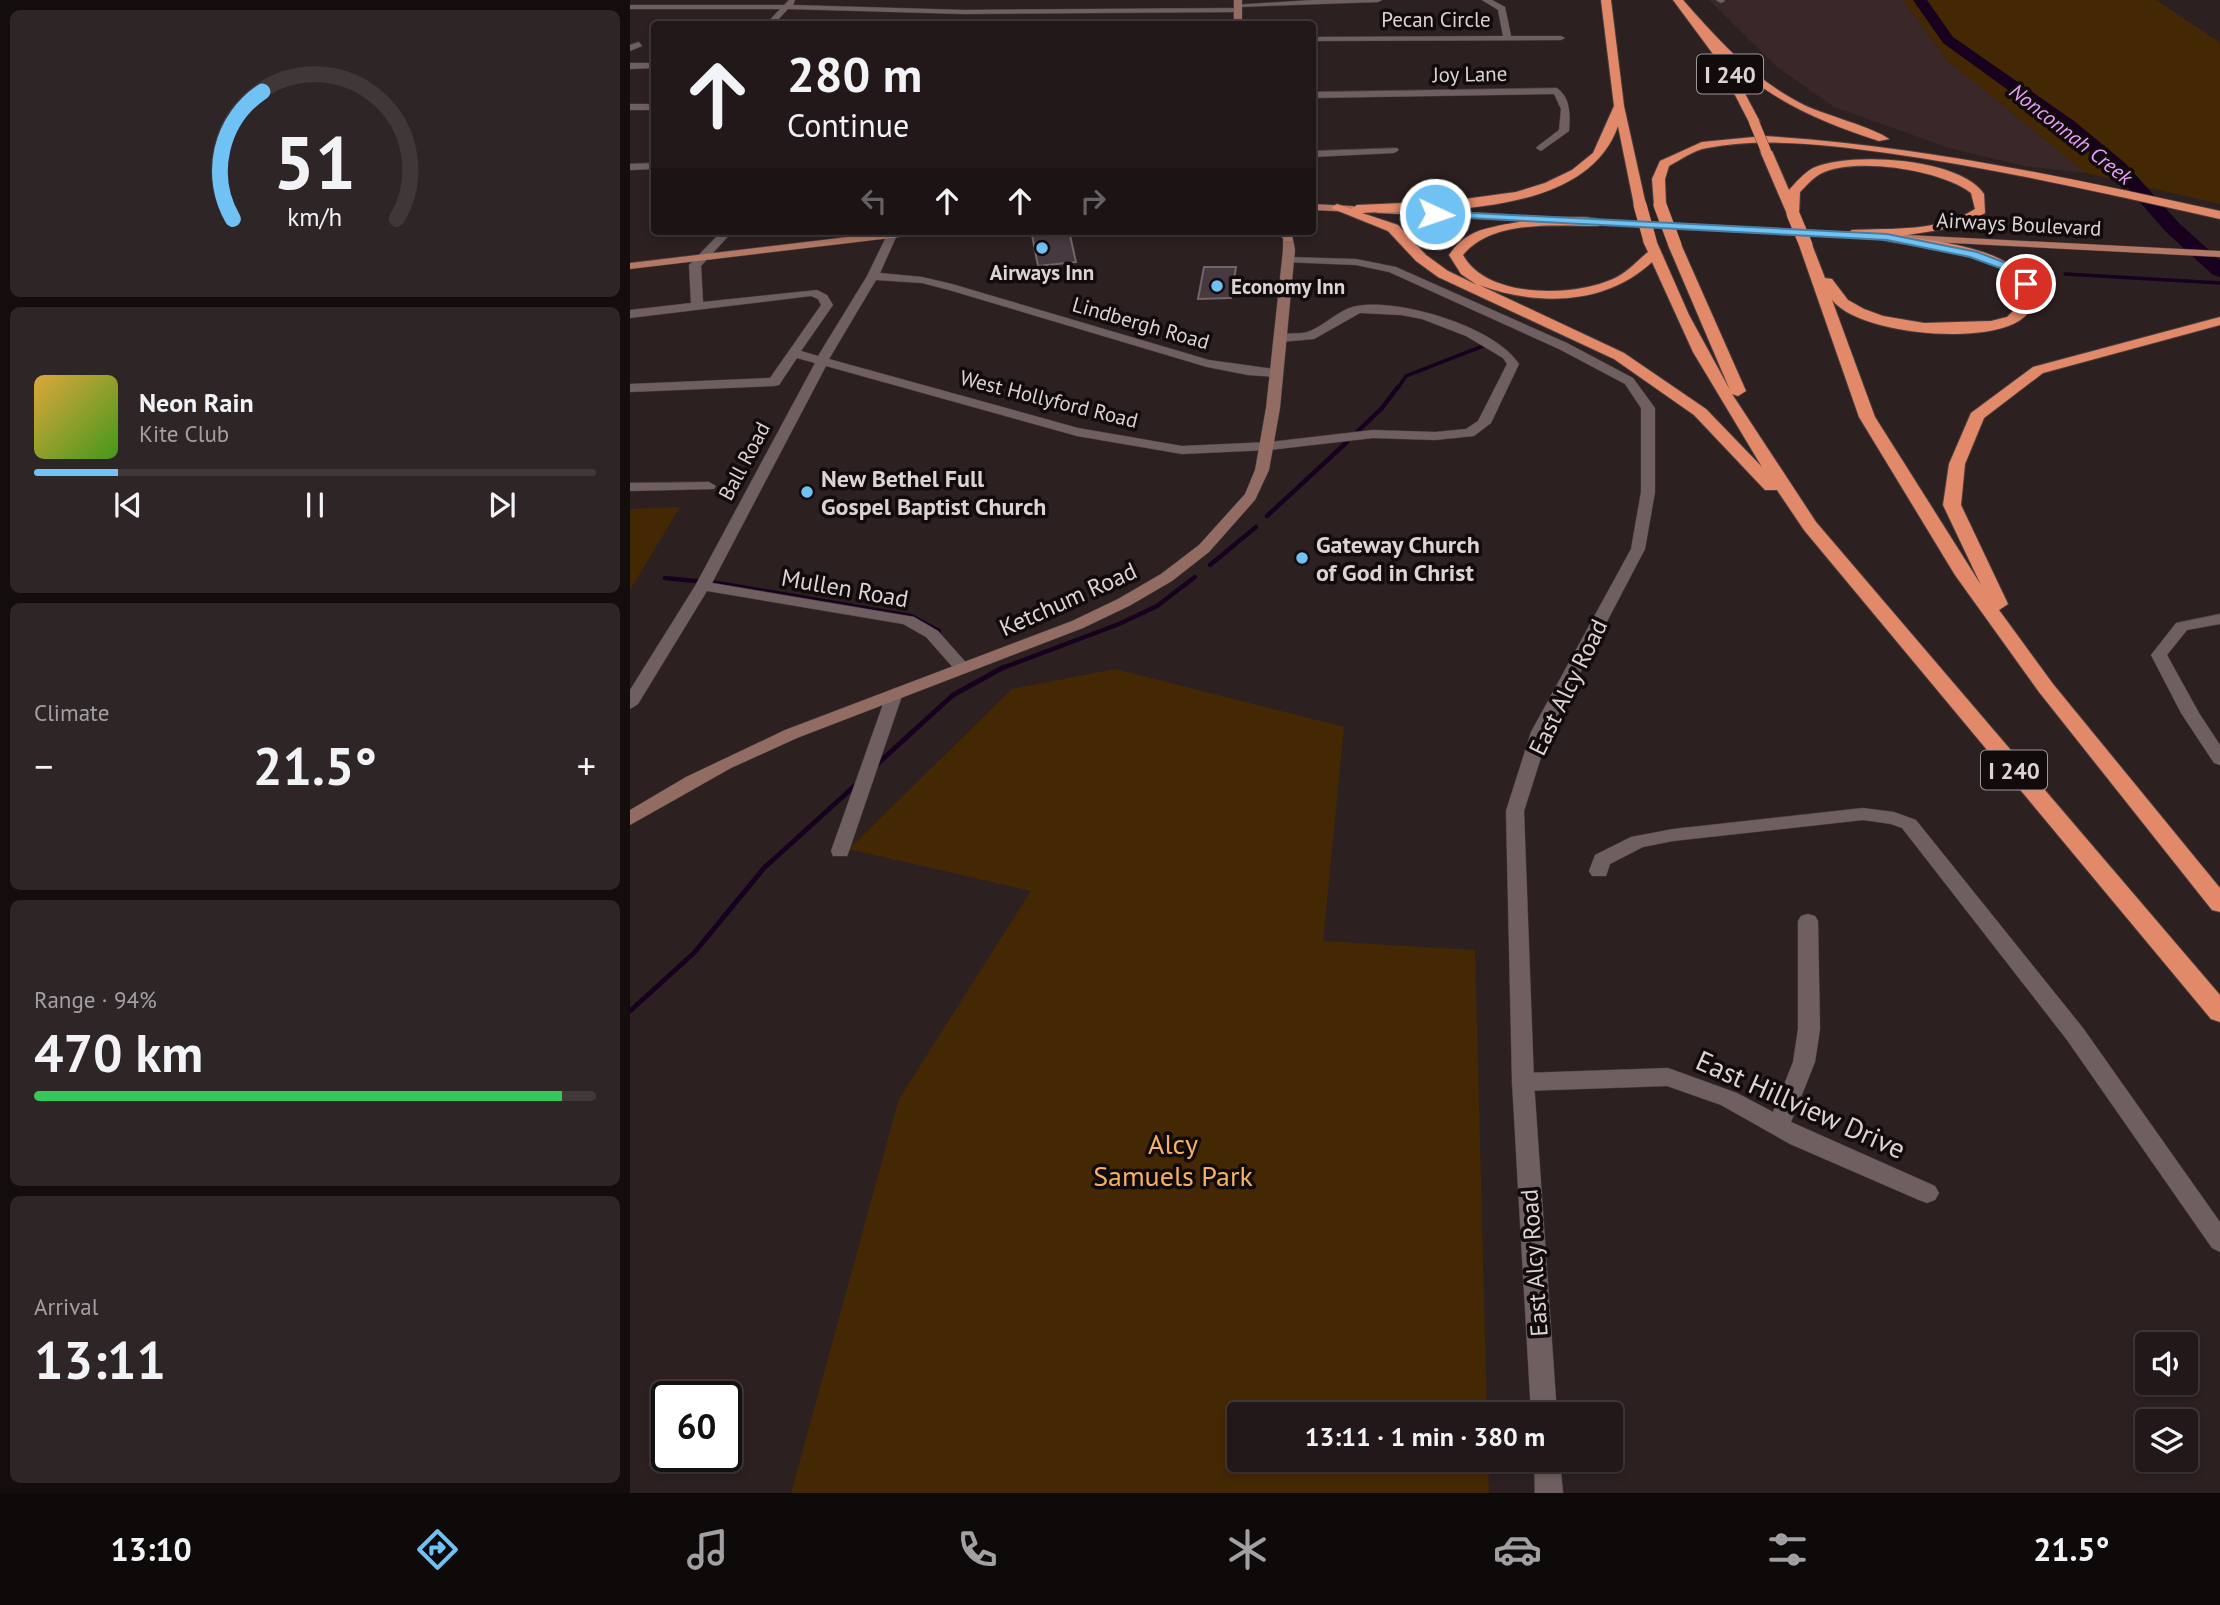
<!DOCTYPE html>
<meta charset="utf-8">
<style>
body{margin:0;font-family:"PT Sans",sans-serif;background:#2e2526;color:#f1f3f6;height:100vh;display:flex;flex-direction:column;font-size:26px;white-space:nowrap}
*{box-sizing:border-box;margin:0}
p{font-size:23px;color:#a2a0a2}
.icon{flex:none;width:38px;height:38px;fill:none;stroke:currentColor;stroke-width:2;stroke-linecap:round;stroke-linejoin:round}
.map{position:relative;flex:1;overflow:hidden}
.panel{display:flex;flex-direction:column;gap:10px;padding:10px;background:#130d0e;width:630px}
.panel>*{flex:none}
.top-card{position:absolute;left:21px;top:21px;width:665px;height:214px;border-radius:7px;box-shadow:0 4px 10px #0003,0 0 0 2px #3f3738;background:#221819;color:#f1f3f6;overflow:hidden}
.controls{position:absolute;left:1505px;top:1332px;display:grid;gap:14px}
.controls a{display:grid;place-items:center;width:63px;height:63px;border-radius:7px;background:#221819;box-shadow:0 4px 10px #0003,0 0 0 2px #3f3738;font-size:35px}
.speed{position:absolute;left:21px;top:1381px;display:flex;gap:14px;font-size:35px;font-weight:700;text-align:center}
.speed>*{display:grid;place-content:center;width:91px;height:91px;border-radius:50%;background:#221819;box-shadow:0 4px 10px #0003,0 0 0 2px #3f3738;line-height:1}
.speed .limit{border:4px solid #111;border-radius:10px;background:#fff;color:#111}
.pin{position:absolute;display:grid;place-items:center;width:60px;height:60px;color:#fff;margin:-30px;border:4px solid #fff;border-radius:50%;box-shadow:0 2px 7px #0007}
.me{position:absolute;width:77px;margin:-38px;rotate:93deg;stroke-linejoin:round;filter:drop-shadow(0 0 5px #0008)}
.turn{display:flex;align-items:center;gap:24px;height:147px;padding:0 21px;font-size:32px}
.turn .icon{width:91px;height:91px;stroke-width:2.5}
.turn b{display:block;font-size:49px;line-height:60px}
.lanes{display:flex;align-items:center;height:66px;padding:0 21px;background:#0003;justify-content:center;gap:35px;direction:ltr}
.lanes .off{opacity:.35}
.big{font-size:52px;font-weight:800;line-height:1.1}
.panel .widget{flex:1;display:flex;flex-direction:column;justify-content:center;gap:10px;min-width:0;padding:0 24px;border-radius:10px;background:#2e2526}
.panel .dial{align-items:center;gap:0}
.dial svg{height:182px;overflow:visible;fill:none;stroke:#3f3738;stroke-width:7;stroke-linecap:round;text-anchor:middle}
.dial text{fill:#f1f3f6;stroke:none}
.song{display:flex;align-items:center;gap:21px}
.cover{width:84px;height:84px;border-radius:10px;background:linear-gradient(135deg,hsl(40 70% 55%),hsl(100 70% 35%))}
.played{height:7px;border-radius:4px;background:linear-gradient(90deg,#70c1f4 15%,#3f3738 15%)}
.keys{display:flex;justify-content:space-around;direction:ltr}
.heat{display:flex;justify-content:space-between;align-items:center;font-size:38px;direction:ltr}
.charge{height:10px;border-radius:5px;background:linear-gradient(90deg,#34c759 94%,#3f3738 0)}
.trip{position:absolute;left:597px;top:1402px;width:396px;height:70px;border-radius:7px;background:#221819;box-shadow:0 4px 10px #0003,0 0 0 2px #3f3738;font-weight:800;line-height:70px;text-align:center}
.tabs{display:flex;height:112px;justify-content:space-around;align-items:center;background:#0e0a0a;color:#a2a0a2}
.tabs .icon{width:49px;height:49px}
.tabs .active{color:#70c1f4}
.tabs b{font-size:32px;color:#f1f3f6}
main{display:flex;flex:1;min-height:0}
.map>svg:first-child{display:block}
</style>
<main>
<section class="panel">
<div class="widget dial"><svg viewBox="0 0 100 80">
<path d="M14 69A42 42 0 1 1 86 69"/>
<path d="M14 69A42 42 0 0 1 27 13" stroke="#70c1f4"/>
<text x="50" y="56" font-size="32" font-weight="700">51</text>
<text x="50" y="72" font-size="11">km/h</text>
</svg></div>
<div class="widget">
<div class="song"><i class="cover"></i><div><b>Neon Rain</b><p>Kite Club</p></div></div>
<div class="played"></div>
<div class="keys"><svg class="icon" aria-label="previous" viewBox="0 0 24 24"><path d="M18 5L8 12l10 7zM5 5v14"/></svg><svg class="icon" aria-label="pause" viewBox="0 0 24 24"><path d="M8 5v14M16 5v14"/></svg><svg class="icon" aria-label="next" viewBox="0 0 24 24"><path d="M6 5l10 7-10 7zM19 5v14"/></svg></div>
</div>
<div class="widget"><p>Climate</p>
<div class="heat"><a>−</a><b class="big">21.5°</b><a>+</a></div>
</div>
<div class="widget"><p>Range · 94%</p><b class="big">470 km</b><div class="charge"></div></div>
<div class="widget"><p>Arrival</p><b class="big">13:11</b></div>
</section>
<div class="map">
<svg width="1590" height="1493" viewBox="0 0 1590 1493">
<rect width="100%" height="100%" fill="#2d2021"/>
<!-- built -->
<path fill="#3a2728" d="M1079 0H1273L1317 60 1456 173 1394 166 1319 148 1204 107 1146 66Z"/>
<!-- green -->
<path fill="#442804" d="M1273 0H1526L1590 43V204L1456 173 1317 60Z
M50 507 0 590V509Z
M485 669 714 727 693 941 845 950 857 1414H609V1460H858L859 1493H161L269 1099 401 891 219 849 382 689Z"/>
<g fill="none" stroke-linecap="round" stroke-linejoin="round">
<!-- stream-far2 -->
<path stroke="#18001f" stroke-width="3.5" d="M1435 274 1590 283
M767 389 776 376 853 346"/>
<!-- stream-far1 -->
<path stroke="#18001f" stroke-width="4.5" d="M728 431 752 408 768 387
M637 516 717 442
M580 565 626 527
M35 578 87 583 281 616 309 631
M491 623 527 606 565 577
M370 669 489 624"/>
<!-- stream -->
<path stroke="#18001f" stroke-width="5" d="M244 767 323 695 374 667
M0 1011 64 953 134 868 230 781"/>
<!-- river -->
<path fill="#18001f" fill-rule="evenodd" d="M1283 0H1297L1323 37 1444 121 1495 163 1549 223 1590 260V277L1583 275 1535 231 1483 171 1432 129 1313 43Z"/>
</g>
<!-- building -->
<path fill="#46393f" stroke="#73656c" stroke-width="2" d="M439 231 446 262 408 266 402 235Z
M574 267H606L601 298 568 299Z"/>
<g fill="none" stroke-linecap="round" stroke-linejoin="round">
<defs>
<path id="minor" d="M159 0H165L163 5 334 10 608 8 612 10 608 12 334 14 158 9 144 24H136L150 9H0V5H154Z
M683 0H752L748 2 608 7 604 5Z
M852 0H862L875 7 881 36H931L935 38 931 40 682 41V37L873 36 868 10Z
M1086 0H1094L1095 1 1091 3Z
M9 42 12 46 0 51V45Z
M0 63H24V68L0 69Z
M927 88C941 98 940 115 939 131L911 151 906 148 908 146 929 130 931 109 924 94 682 98V92Z
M0 104H24V110H0Z
M767 148 769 150 764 153 682 157V151Z
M24 163V169L0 170V164Z
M92 231H103L71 266 73 302 187 290 197 295 203 305 171 351 188 356 237 276 257 235 262 232 267 235 250 273 292 277 322 284 579 360 651 370V376L647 377 618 375 577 367 319 290 292 283 246 280 199 359 448 428 552 446 639 442 743 430 805 432 836 429 848 421 877 364 873 358 836 336 792 319 771 315 730 313 684 339 650 342 644 338C654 330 669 336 680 331 695 325 711 308 727 306 769 298 866 327 889 364L861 423 844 436 805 440 743 438 639 450 552 454 447 436 196 366 82 583 284 617 308 631 340 667 332 672 326 671 296 637 273 624 77 591 8 704 0 709V690L65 586 185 363 167 358 149 385 144 386 0 392V384L140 378 191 305 188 299 181 296 0 318V310L61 303 59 265Z
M79 482 86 486 84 489 0 491V483Z
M265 688 273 693 219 851 217 856H203L201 851 257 693Z
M1233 808 1264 812 1286 820 1453 1028 1590 1222V1252L1582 1248 1437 1040 1272 828 1261 824 1233 820 1043 841 1013 847 980 864 976 876H962L959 871 965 855 1001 837 1043 829Z
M1178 914 1185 916 1188 921 1190 1029 1185 1062 1161 1122 1305 1186 1309 1193 1305 1200 1297 1203 1289 1200 1160 1144 1091 1105 1037 1086 893 1091 885 1088 882 1082 885 1076 893 1073 1038 1068 1107 1093 1143 1112 1163 1062 1168 1029V921L1171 916Z"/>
<path id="tertiary" d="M658 257 726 259 766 267 937 343 1003 378 1025 408V492L1015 549 919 732 894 811 904 1082 927 1414H901L882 1082 876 811 901 732 1001 549 1011 492V408L995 384 929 349 759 272 726 265 654 262V258Z
M1590 614V624L1557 630 1537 655 1569 713 1590 745V765L1584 763 1551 713 1521 655 1546 623Z
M904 1460H930L933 1493H905Z"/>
<path id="secondary" d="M604 0H612V24H604Z
M647 231H658L663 239 665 250 650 408 639 470 625 500 579 552 542 581 499 606 453 628 167 738 101 768 0 825V810L56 777 155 730 442 621 488 599 531 574 569 545 615 494 625 470 636 408 653 250V239Z"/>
<path id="primary" d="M682 204 723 206 728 209 723 212 682 210Z
M751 208 1590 251V257L747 213 746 211Z
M268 231H300L295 234 0 269V263Z
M654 231H664L662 241H654Z"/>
<path id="motorway" d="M971 0H981L994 106 1016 205 1014 208 1010 209 1004 205 988 126C957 216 810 210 732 213L768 225 796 255 818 271 847 285 831 274 819 255C826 245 833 238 844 233 863 223 959 210 974 222L968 226C926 226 862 219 833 255 857 299 943 297 983 279 997 273 1007 261 1018 252L1013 241 1015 238H1025L1059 315 1100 390 1038 245 1045 241 1050 242 1116 391 1108 396 1102 394 1186 522 1590 995V1022L1581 1019 1174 530 1147 490H1135L1064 415 984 359 808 277 786 261 758 231 701 208 707 204 721 209 727 205 820 201 886 192 915 183 942 170 963 153 984 106ZM1022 262 1063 352 1132 467 1076 409 994 353 849 285C906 306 975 306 1022 262Z
M1043 0H1053C1088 40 1125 81 1174 105 1195 115 1245 128 1259 139L1249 141C1190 122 1139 100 1095 56L1130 122 1120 124 1086 58Z
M1134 136C1289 145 1439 178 1590 211V219C1479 194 1369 169 1257 153 1198 145 1135 137 1077 148 1064 150 1050 160 1039 166L1035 179 1036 205 1030 209 1024 205 1022 179 1030 161 1072 142Z
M1132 149 1142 151 1159 190C1166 182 1174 173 1183 168 1220 151 1331 158 1354 194L1355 213 1328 227 1271 236C1315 243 1399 249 1406 303 1401 310 1395 318 1387 322 1350 344 1231 335 1202 300L1245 417 1351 585 1313 505 1319 464 1341 413 1403 367 1590 317V325L1413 373 1354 418 1335 464 1331 505 1378 604 1369 610 1423 684 1590 888V912L1582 910 1409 692 1325 575 1229 417 1169 245 1176 241 1181 242 1195 278 1202 279 1218 300 1234 309 1253 316 1294 323 1361 321 1377 317 1392 302C1391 297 1391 291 1389 286 1370 251 1287 248 1252 240L1251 237 1222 238 1216 234 1222 230C1263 228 1309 232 1345 209L1341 193C1312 170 1224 156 1190 174 1183 178 1176 186 1170 192L1169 214 1163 218 1157 214 1130 151Z"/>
</defs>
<!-- minor casing -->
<use href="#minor" stroke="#493e3f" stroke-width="1"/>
<!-- tertiary casing -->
<use href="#tertiary" stroke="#493e3f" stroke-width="1"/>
<!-- secondary casing -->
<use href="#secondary" stroke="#493e3f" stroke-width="1"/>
<!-- primary casing -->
<use href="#primary" stroke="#493e3f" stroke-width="1"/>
<!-- motorway casing -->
<use href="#motorway" stroke="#493e3f" stroke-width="2"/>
<!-- minor -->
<use href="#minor" fill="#6f5f60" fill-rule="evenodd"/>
<!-- tertiary -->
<use href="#tertiary" fill="#6f5f60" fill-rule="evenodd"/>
<!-- secondary -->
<use href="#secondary" fill="#926c63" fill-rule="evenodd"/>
<!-- primary -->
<use href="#primary" fill="#b47865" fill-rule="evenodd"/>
<!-- motorway -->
<use href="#motorway" fill="#e28969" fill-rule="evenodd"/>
<defs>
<path id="motorway-bridge-far1" d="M1124 122 1136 151"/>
<path id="motorway-bridge" d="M1010 205 1020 241
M1030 205 1045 245
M1163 214 1176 245"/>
</defs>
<!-- motorway-bridge-far1 casing -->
<use href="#motorway-bridge-far1" stroke="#493e3f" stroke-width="11" stroke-linecap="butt"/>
<!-- motorway-bridge casing -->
<use href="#motorway-bridge" stroke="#493e3f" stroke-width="14" stroke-linecap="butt"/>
<!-- motorway-bridge-far1 -->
<use href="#motorway-bridge-far1" stroke="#e28969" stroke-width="10"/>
<!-- motorway-bridge -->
<use href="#motorway-bridge" stroke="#e28969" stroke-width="13"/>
</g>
<!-- route -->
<path fill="#70c1f4" stroke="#497d9f" stroke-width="2" d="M805 211 1257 234 1347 252 1381 265 1401 284 1392 286 1373 269 1340 257 1257 240 801 216 800 214Z"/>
<!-- markers -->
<g fill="#70c1f4" stroke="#110b0c" stroke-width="2.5">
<circle cx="412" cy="248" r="7"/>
<circle cx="587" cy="286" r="7"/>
<circle cx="177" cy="492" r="7"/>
<circle cx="672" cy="558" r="7"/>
</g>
<g text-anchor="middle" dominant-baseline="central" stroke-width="7" stroke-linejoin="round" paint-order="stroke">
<!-- far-street labels -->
<g font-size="21" fill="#dcd3d4" stroke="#110b0c">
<text x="806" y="19">Pecan Circle</text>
<text transform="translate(840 74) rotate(-1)">Joy Lane</text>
<text transform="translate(1389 224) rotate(3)">Airways Boulevard</text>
<text transform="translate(511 323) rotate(16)">Lindbergh Road</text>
<text transform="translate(419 399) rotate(14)">West Hollyford Road</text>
<text transform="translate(114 461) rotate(-62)">Ball Road</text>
</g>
<!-- far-water labels -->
<g font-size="21" font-style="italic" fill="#ea9efd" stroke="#110b0c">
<text transform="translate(1441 134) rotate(38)">Nonconnah Creek</text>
</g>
<!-- far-poi labels -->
<g font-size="21" font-weight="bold" fill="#dcd3d4" stroke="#110b0c">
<text x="412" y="272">Airways Inn</text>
<text x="601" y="286" text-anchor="start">Economy Inn</text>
</g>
<!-- shield labels -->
<g fill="#110b0c" stroke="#9f9798" stroke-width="2">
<rect x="1067" y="54.5" width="66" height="39" rx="5"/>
<rect x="1351" y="750.5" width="66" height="39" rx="5"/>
</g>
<g font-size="23" font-weight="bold" fill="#dcd3d4">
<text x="1100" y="74">I 240</text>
<text x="1384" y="770">I 240</text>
</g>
<!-- poi labels -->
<g font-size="24" font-weight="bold" fill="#dcd3d4" stroke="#110b0c" text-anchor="start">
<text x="191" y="478">New Bethel Full<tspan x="191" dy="28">Gospel Baptist Church</tspan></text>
<text x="686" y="544">Gateway Church<tspan x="686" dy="28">of God in Christ</tspan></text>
</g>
<!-- street labels -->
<g font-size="24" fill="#dcd3d4" stroke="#110b0c">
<text transform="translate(215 588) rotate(10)">Mullen Road</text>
<text transform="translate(438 599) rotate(-24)">Ketchum Road</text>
<text transform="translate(938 687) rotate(-64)">East Alcy Road</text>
<text transform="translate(904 1263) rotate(-94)">East Alcy Road</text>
</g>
<!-- near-street labels -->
<g font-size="28" fill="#dcd3d4" stroke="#110b0c">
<text transform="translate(1171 1104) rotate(24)">East Hillview Drive</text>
</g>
<!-- near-park labels -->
<g font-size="28" fill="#f5b165" stroke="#110b0c">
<text x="543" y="1143">Alcy<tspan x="543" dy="32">Samuels Park</tspan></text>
</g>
</g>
</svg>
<div class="controls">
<a><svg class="icon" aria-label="sound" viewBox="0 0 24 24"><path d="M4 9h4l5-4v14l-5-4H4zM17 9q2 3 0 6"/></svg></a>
<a><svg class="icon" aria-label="layers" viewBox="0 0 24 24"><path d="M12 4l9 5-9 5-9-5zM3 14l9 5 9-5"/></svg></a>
</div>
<div class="speed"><div class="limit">60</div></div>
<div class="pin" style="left:1396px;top:284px;background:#d93025"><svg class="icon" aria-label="arrive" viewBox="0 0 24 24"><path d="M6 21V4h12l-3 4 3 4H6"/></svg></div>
<svg class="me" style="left:805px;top:214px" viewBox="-20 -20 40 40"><circle r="17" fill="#70c1f4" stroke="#fff" stroke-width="3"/><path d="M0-11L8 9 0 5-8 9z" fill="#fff"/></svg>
<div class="trip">13:11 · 1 min · 380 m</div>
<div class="top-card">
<div class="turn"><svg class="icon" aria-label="ahead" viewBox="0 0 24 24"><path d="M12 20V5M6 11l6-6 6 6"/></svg><div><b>280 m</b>Continue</div></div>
<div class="lanes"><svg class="icon off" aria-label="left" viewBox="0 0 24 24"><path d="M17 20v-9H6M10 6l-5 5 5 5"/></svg><svg class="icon" aria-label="ahead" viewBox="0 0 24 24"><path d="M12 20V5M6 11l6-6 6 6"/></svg><svg class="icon" aria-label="ahead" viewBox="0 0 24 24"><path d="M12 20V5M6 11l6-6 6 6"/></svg><svg class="icon off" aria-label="right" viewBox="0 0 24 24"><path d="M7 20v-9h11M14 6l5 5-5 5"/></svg></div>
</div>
</div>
</main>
<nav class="tabs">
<b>13:10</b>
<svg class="icon active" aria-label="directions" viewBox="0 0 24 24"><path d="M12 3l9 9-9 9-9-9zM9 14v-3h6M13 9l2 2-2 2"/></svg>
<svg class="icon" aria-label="music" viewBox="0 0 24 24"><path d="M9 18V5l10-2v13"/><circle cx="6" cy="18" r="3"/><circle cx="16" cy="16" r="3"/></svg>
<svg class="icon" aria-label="phone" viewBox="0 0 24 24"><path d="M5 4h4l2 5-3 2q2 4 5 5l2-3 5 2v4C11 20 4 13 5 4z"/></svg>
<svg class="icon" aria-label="climate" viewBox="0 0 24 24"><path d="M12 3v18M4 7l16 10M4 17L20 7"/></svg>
<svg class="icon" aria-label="car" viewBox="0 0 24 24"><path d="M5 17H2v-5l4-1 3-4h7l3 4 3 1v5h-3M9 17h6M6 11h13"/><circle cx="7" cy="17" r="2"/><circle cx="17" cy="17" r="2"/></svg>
<svg class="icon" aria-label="filters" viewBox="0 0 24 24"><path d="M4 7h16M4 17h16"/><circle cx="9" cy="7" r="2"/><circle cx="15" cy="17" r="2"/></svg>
<b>21.5°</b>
</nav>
